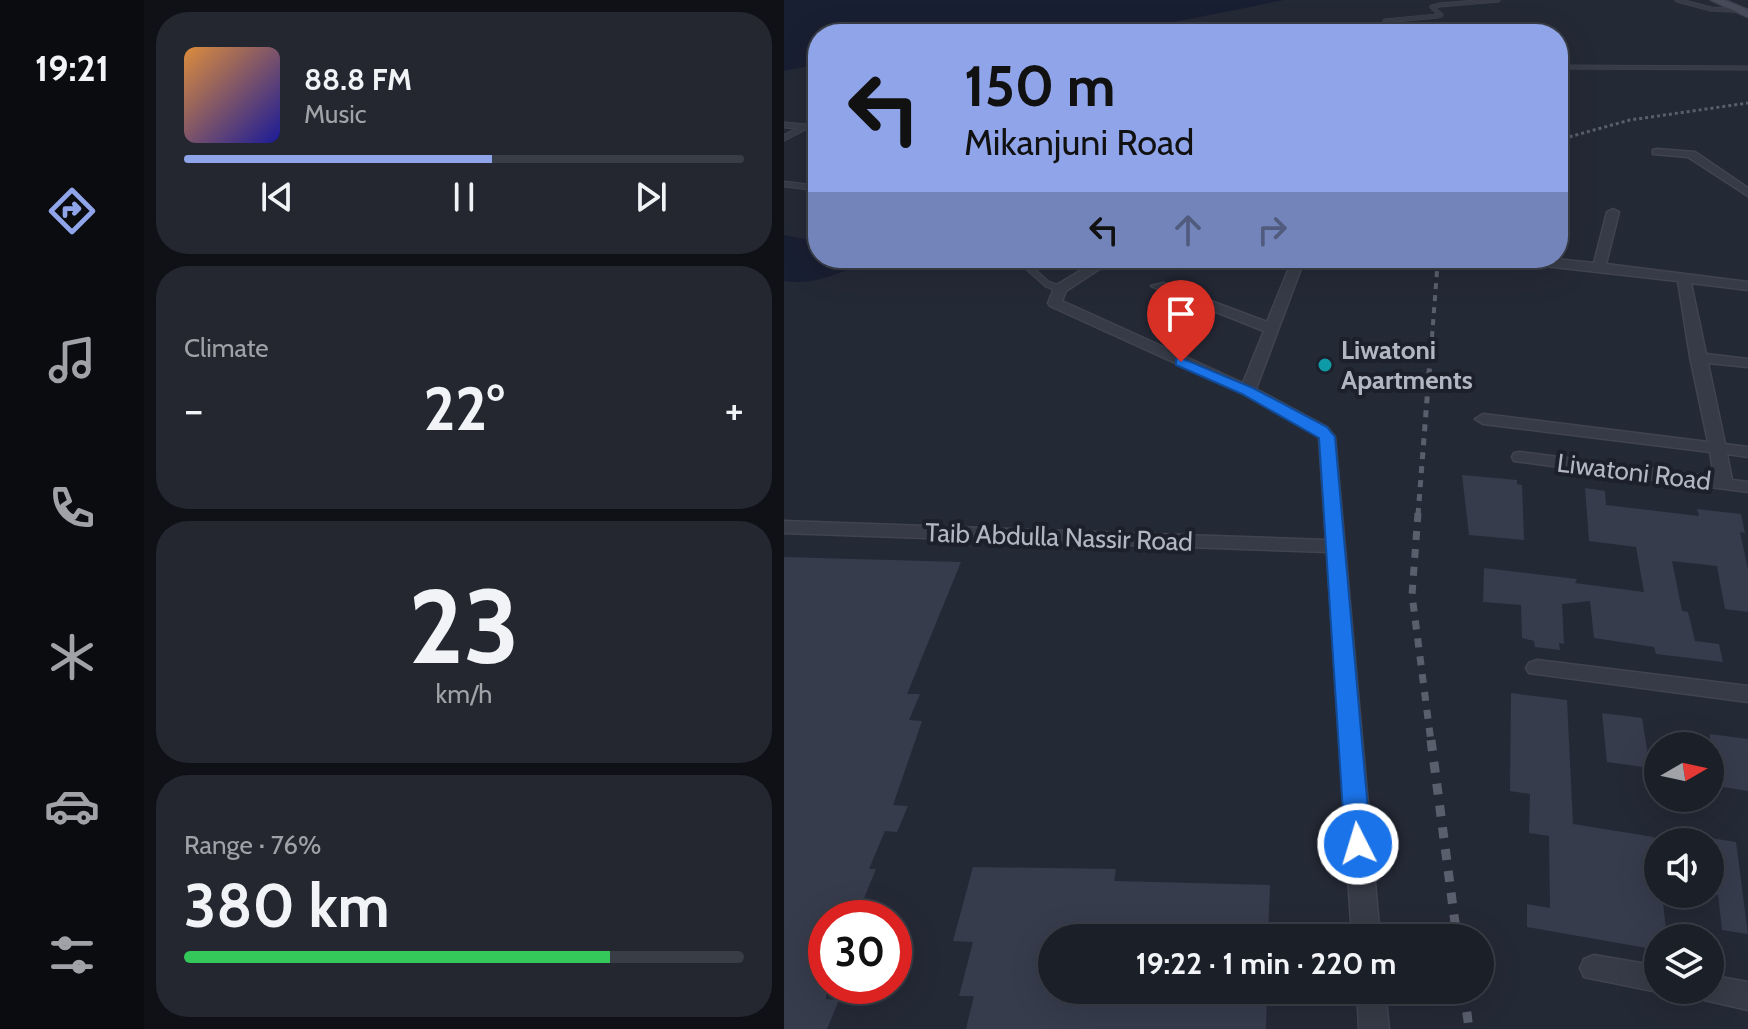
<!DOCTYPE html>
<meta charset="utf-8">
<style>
body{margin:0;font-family:Cabin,sans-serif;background:#242730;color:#f1f3f6;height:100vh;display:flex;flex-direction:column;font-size:30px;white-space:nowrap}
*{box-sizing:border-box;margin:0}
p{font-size:26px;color:#a0a2a8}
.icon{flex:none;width:44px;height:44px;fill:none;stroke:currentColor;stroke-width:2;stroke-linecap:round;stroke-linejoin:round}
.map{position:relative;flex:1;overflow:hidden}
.panel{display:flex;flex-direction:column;gap:12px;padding:12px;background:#0f1116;width:640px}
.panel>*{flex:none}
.top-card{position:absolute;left:24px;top:24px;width:760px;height:244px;border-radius:32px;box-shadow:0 8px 32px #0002,0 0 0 2px #393d45;background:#90a5e9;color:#111;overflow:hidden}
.needle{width:52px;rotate:81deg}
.tools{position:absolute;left:860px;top:732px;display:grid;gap:16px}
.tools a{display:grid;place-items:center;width:80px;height:80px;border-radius:50%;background:#1b1f28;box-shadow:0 8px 32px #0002,0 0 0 2px #393d45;font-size:40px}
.speed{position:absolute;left:24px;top:900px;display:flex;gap:16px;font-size:40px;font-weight:700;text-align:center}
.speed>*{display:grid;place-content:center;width:104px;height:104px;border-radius:50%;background:#1b1f28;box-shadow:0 8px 32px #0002,0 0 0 2px #393d45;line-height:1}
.speed .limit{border:12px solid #d22;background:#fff;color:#111}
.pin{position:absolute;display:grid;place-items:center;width:68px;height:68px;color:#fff;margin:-82px -34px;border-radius:50% 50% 50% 0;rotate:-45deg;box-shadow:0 0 8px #0007}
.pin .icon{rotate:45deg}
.me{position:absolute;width:88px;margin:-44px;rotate:355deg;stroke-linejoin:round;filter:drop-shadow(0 0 6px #0008)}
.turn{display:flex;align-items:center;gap:28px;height:168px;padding:0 24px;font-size:36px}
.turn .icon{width:104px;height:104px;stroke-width:2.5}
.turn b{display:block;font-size:56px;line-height:68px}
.lanes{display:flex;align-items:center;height:76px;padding:0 24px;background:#0003;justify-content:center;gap:40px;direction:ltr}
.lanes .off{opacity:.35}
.big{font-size:60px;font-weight:800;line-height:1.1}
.panel .tile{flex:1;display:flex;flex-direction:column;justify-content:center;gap:12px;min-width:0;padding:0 28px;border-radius:32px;background:#242730}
.panel .dial{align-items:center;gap:0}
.dial b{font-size:104px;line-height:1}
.song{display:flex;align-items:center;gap:24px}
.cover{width:96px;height:96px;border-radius:12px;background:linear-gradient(135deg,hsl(30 70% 55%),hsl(240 70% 35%))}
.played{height:8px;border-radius:4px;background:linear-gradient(90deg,#90a5e9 55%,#393d45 55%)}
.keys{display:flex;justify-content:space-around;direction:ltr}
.heat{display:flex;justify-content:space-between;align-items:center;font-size:44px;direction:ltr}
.charge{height:12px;border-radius:6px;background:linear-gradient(90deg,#34c759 76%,#393d45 0)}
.trip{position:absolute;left:254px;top:924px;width:456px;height:80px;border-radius:40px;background:#1b1f28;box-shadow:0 8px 32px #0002,0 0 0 2px #393d45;font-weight:800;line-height:80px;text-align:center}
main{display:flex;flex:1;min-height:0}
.dock{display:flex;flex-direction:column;width:144px;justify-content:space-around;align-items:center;background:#0b0c10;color:#a0a2a8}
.dock .icon{width:56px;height:56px}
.dock .selected{color:#90a5e9}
.dock b{font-size:36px;color:#f1f3f6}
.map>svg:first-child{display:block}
</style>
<main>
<nav class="dock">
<b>19:21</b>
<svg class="icon selected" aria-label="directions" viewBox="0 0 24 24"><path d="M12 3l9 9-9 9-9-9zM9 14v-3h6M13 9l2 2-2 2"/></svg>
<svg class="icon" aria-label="music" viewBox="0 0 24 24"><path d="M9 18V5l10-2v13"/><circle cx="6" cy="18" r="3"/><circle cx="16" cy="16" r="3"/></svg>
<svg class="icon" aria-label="phone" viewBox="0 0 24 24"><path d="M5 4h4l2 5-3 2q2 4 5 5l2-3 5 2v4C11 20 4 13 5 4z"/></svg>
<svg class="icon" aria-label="climate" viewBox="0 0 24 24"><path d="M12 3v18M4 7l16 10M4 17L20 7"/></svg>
<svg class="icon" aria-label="car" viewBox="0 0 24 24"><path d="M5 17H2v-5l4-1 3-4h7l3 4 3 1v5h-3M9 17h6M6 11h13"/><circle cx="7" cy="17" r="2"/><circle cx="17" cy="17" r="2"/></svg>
<svg class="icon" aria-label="filters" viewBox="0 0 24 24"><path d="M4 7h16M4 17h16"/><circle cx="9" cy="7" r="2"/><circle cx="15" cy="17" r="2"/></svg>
</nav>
<section class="panel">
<div class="tile">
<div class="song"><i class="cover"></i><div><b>88.8 FM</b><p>Music</p></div></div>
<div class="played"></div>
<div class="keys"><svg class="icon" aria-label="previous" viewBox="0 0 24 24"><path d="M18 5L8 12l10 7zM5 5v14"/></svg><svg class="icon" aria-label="pause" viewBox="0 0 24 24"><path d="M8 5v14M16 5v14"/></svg><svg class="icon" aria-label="next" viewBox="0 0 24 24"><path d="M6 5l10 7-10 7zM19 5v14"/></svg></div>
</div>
<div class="tile"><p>Climate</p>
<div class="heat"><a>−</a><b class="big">22°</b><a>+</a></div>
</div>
<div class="tile dial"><b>23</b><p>km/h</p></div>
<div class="tile"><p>Range · 76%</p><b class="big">380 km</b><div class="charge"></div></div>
</section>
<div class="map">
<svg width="964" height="1029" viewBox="0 0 964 1029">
<rect width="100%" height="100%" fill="#242936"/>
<!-- water -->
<path fill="#191f32" d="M0 0H500L330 34H34V64L0 71Z
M0 235 34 242V258H87C60 272 31 286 0 281Z"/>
<!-- building -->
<path fill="#363c4c" d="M678 475 733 480V484L738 485 740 540 685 535Z
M801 488 821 491 822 505 915 516 913 509 957 514 961 533 956 532 964 569V612L941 609 933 566 888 561 898 611 904 612 911 641 935 644 939 662 872 654 870 647 810 638 806 601 778 604 780 644 775 643 776 650 751 647 750 641 738 638 737 605 699 602 700 568 793 579 791 583 860 592 852 547 805 541Z
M0 557 177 562 123 694H136L125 720 138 721 109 805 124 806 113 832 101 831 85 869H92L72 918H42V999L55 1000 43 1029H0Z
M727 693 783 700 789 824 870 837 874 894H878L883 938H874V950L743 927V904L766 908 765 836 745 833 746 794 726 791Z
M818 713 858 718 866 768 823 762Z
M926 734 964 739V791L926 785Z
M926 838 952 842 964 934 938 930 934 895 926 894Z
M189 867 332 869 330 881 486 885 484 938H268V990H483L482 1029H182L190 996H175L189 942 169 941Z"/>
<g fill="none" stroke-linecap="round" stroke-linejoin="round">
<defs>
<path id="lane-far2" d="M893 0 927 9 964 11
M601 21 654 16 657 15 648 7 656 5 714 0
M774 67 964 68"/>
<path id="lane-far1" d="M0 125 34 128
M0 138 21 127
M0 184 34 188"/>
<path id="lane" d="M234 258 263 284 276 289"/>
<path id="street" d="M873 149 911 152 964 188V196L904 157 869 154V150Z
M829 209 835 212 822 264 964 282V290L907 283 922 354 964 359V367L924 363 941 444 964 447V457L943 454 948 480 964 482V492L730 461 728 457 730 453 736 452 930 477 926 452 699 424 691 419 699 414 924 442 906 357 894 281 724 262 718 258H762L810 263 823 212Z
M317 258H332L282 291 278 301 459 383 480 331 367 286 379 283 483 322 509 258H521L472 389 543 427 551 437 596 938H568L543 552 0 533V521L542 540 535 438 531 433 459 394 266 306 264 303 271 286Z
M753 660 964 686V702L745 673 742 668 745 663Z
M810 955 874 966V990H880L874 992 800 977 796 968 800 959Z
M926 975 964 982V1010L916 999 912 990H926Z
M573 990H601L605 1029H575Z"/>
<path id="secondary" d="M927 0H940L964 10V17Z"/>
</defs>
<!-- lane-far2 casing -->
<use href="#lane-far2" stroke="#404450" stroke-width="5"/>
<!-- lane-far1 casing -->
<use href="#lane-far1" stroke="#404450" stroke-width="7"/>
<!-- lane casing -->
<use href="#lane" stroke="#404450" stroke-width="8"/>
<!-- street casing -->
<use href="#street" stroke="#404450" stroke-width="3"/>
<!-- secondary casing -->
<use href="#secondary" stroke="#404450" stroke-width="3"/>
<!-- lane-far2 -->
<use href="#lane-far2" stroke="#373b47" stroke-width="4"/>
<!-- lane-far1 -->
<use href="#lane-far1" stroke="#373b47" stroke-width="5"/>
<!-- lane -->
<use href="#lane" stroke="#373b47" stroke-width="6"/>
<!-- street -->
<use href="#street" fill="#373b47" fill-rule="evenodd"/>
<!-- secondary -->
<use href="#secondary" fill="#464a59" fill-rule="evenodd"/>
<!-- rail-far4 -->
<path stroke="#595f6d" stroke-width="3" stroke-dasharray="3 3" stroke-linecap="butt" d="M774 140 846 120 964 103"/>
<!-- rail-far3 -->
<path stroke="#595f6d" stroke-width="4" stroke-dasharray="6 6" stroke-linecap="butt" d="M648 337 654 258"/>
<!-- rail-far2 -->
<path stroke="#595f6d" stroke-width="5" stroke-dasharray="7 7" stroke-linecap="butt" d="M634 515 648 335"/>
<!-- rail-far1 -->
<path stroke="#595f6d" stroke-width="7" stroke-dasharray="9 9" stroke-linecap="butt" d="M634 513 628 595 647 742"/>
<!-- rail -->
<path stroke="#595f6d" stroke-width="9" stroke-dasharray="11 11" stroke-linecap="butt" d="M647 740 673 938
M680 990 685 1029"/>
</g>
<!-- route -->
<path fill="#1a73e8" stroke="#114b97" stroke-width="2" d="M397 358 469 388 543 427 551 437 587 844 583 852 574 855 565 852 561 844 535 438 458 394 392 365V359Z"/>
<!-- markers -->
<circle fill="#0f9aa8" stroke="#1c202b" stroke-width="3" cx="541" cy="365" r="8"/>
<g text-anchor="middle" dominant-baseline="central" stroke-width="8" stroke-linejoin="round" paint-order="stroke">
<!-- poi labels -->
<g font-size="26" font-weight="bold" fill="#b2b6c3" stroke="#1c202b" text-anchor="start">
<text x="557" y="350">Liwatoni<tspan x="557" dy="30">Apartments</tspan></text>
</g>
<!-- street labels -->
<g font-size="26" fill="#b2b6c3" stroke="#1c202b">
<text transform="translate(850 472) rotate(7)">Liwatoni Road</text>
<text transform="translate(275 537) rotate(2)">Taib Abdulla Nassir Road</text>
</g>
</g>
</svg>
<div class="tools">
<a><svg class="needle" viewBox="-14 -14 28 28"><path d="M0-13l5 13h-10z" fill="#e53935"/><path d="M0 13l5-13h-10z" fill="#a0a2a8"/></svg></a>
<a><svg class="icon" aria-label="sound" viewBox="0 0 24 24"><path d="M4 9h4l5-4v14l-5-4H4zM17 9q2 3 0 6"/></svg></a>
<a><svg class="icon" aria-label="layers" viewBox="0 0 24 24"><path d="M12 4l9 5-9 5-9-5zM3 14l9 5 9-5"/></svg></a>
</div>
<div class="speed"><div class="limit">30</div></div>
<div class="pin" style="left:397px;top:362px;background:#d93025"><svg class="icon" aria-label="arrive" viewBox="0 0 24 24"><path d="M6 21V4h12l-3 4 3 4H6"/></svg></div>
<svg class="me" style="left:574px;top:844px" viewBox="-20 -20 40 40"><circle r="17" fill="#1a73e8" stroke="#fff" stroke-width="3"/><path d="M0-11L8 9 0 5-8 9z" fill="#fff"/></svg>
<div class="trip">19:22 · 1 min · 220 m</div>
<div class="top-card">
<div class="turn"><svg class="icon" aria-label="left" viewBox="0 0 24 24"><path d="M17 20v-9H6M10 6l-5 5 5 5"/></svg><div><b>150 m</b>Mikanjuni Road</div></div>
<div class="lanes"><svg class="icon" aria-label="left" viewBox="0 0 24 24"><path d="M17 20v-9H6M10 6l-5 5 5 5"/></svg><svg class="icon off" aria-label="ahead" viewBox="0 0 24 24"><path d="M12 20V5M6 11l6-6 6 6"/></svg><svg class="icon off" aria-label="right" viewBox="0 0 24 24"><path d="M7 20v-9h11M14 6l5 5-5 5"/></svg></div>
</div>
</div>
</main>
